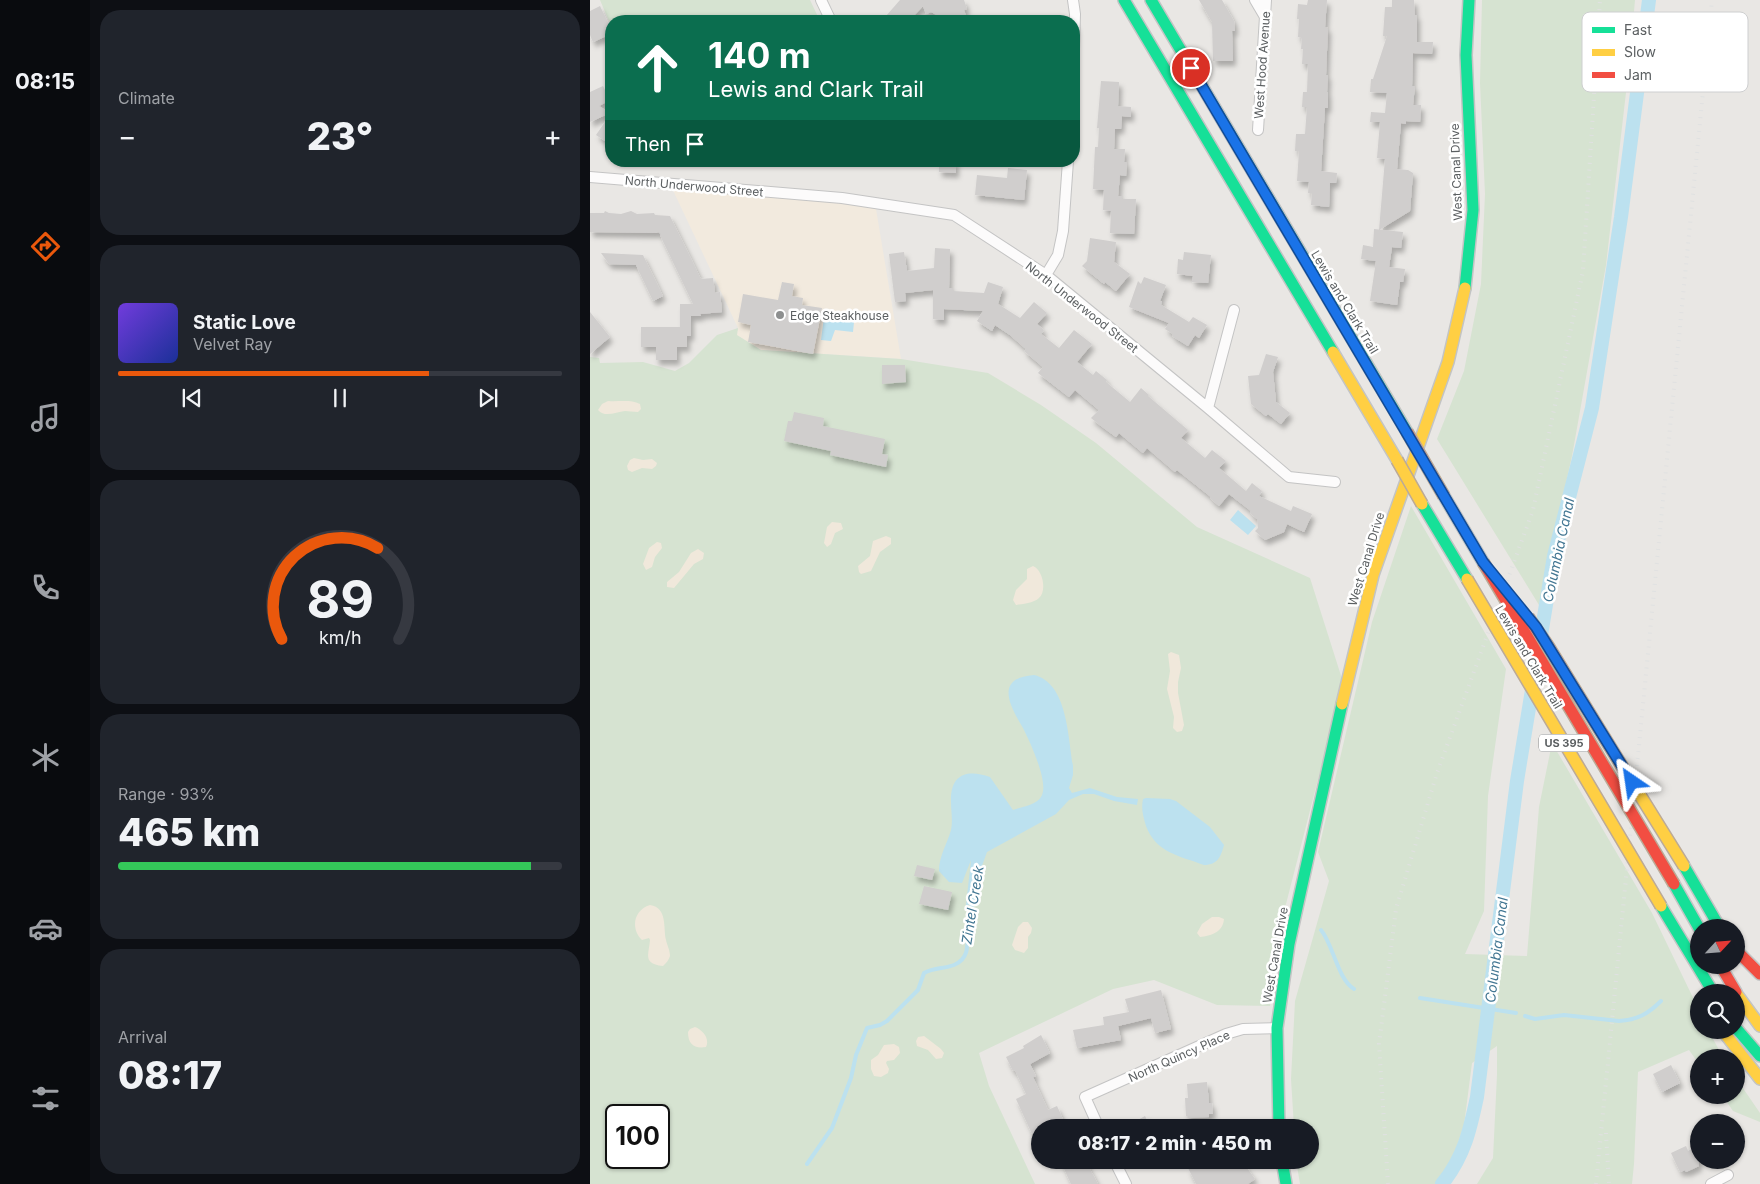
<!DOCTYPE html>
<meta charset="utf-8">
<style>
body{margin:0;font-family:Inter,sans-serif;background:#20242c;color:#f1f3f6;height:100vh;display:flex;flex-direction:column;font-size:19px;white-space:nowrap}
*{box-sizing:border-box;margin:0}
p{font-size:16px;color:#9ea1a6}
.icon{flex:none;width:28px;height:28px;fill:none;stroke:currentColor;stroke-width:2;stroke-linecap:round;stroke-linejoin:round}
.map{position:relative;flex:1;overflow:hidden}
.drawer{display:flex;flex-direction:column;gap:10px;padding:10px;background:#0d0f14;width:500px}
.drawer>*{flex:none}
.guide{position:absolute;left:15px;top:15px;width:475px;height:152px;border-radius:20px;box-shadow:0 1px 4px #0004;background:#0b6e4f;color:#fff;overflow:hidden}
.needle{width:32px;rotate:64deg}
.controls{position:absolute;left:1100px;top:919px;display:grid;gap:10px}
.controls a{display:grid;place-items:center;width:55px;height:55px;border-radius:50%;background:#171b24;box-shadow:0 1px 4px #0004;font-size:25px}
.speed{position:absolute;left:15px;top:1104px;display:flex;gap:10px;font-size:25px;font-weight:700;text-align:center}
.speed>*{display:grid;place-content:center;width:65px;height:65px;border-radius:50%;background:#171b24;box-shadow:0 1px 4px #0004;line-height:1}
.speed .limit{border:2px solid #111;border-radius:8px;background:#fff;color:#111}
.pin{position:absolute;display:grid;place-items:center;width:42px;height:42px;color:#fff;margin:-21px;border:2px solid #fff;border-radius:50%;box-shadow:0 1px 5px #0007}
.me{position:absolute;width:55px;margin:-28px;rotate:328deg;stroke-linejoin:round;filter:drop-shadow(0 0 4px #0008)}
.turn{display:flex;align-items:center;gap:18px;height:105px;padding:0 20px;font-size:22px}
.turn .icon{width:65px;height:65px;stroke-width:2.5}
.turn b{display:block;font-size:35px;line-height:42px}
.then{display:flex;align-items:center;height:48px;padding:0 20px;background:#0003;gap:10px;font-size:19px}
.big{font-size:38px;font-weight:800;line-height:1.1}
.drawer .tile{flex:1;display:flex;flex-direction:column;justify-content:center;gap:8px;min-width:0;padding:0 18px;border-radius:20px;background:#20242c}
.drawer .dial{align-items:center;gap:0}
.dial svg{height:130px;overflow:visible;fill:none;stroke:#363941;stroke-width:7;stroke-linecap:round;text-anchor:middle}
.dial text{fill:#f1f3f6;stroke:none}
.song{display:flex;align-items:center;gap:15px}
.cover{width:60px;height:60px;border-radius:8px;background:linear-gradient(135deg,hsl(260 70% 55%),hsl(230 70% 35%))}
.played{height:5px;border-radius:2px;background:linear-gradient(90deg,#ea580c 70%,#363941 70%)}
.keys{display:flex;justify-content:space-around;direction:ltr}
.heat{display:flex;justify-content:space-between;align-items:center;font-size:28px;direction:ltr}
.charge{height:8px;border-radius:4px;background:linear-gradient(90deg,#34c759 93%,#363941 0)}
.trip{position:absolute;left:441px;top:1119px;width:288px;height:50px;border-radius:25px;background:#171b24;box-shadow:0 1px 4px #0004;font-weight:800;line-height:50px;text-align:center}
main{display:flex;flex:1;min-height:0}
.tab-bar{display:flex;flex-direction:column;width:90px;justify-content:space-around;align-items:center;background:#090b0e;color:#9ea1a6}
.tab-bar .icon{width:35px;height:35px}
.tab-bar .active{color:#ea580c}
.tab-bar b{font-size:22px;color:#f1f3f6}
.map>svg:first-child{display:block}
</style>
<main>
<nav class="tab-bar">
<b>08:15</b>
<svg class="icon active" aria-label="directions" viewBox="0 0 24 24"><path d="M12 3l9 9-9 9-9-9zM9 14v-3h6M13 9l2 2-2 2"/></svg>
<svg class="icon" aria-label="music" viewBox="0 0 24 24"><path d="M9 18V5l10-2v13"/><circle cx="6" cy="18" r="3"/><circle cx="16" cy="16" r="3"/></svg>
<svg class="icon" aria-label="phone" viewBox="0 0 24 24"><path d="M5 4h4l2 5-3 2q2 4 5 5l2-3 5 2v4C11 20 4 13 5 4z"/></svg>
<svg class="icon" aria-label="climate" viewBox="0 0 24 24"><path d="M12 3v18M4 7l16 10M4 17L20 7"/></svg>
<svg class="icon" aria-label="car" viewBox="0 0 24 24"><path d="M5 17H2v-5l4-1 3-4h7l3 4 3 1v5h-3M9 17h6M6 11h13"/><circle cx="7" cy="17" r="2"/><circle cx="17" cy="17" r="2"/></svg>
<svg class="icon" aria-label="filters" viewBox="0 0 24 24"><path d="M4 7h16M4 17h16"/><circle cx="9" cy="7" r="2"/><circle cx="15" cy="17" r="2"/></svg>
</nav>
<section class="drawer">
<div class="tile"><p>Climate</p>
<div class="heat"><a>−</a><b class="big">23°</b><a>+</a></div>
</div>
<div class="tile">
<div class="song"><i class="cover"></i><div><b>Static Love</b><p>Velvet Ray</p></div></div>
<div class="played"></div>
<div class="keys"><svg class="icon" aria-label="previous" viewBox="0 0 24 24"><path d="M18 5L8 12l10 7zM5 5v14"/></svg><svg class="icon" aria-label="pause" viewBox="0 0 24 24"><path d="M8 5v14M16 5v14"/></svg><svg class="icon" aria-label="next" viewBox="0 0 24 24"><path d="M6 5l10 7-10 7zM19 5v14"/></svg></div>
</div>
<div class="tile dial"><svg viewBox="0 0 100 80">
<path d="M14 69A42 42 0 1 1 86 69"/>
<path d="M14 69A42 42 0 0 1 73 13" stroke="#ea580c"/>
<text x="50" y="56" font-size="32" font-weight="700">89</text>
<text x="50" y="72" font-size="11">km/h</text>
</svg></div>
<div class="tile"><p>Range · 93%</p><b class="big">465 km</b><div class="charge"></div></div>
<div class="tile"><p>Arrival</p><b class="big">08:17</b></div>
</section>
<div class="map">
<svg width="1170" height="1184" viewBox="0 0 1170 1184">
<defs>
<filter id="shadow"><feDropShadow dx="3" dy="5" stdDeviation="2.5" flood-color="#0004"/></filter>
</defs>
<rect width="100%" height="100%" fill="#e9e7e4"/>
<!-- commercial -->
<path fill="#f2eade" d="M80 184 285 203 311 359 171 350 146 335 148 328Z"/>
<!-- green -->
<path fill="#d6e3d1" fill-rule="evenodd" d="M10 0H220L230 21H21V26Z
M892 0H1045L1040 58 1016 265 982 456 949 605 847 439 874 371 891 284 895 194 890 83Z
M148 328 147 335 171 350 311 359 398 373 451 405 506 443 607 527 720 578 753 682 686 943 680 1006 627 1005 564 980 523 989 389 1053 399 1086 445 1184H0V357L9 358 10 363 53 362 85 371 99 363 127 335ZM26 1115H69V1158H26Z
M821 506 916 669 898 796 894 911 875 954 937 956 949 807 962 743 1062 913 1109 1010V1030H1118L1133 1057 1109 1058V1064L1099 1050 1048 1072 1044 1164 1042 1184H887L903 1158 907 1075V1046L882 1063 874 1125 859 1170 845 1184H710L706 1160H720V1128L704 1127 701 1079 705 1001 739 881 728 852 782 622Z
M1146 1078 1170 1113V1122L1143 1111 1132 1095H1146Z"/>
<!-- sand -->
<path fill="#f0e8db" d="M18 401C29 402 40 399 50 404L51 409 48 412C43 412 39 411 35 411 26 412 15 418 8 410L12 404Z
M44 458 53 460 62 459 67 463 66 466 62 469 52 468 42 472 38 470 37 466 40 460Z
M242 522 251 523 253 529 245 533 241 544 237 547 234 543 237 527Z
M296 536 301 538V544L290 552 281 571 271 574 269 572 268 566 280 556 283 541Z
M67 542 71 543 72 548 65 557 62 567 56 570 53 564 59 548Z
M108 549 114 553 113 559 104 564 84 588 77 587V582L89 572 101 553Z
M443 566C453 570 457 591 449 598 444 603 432 604 426 605L423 600 426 590 437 579V569Z
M581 652 589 655 591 668 588 682V693L594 725 592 731 587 732 583 728 584 717 577 689 580 671 578 654Z
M60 905C78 908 73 928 76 940 77 945 80 950 80 956 79 960 76 963 73 966 52 964 59 954 60 940L59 938 52 940C40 928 44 910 60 905Z
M622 917H629L634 919C633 932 621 936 610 937L607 933 612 924Z
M433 922H438L442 928 441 933 438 937V948L434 953 425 950 422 945 428 927Z
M105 1027C113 1030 120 1039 116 1047 104 1049 98 1044 98 1032L100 1029Z
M334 1036 351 1049 354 1053 352 1058 346 1059 338 1050 327 1046 326 1041 328 1037Z
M304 1044 309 1047 310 1053 304 1060 297 1061 296 1063 299 1069 298 1073 291 1077 284 1076 281 1069V1060L288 1055 294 1045Z"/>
<!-- water -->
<path fill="#bce1ef" d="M234 317 264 322 263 332 245 330 241 341 231 340Z
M648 510 666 526 658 535 640 520Z
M444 675C478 683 478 739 483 766V775L479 788 482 793 500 788 527 797 548 799 547 805 524 801 504 794H493L479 800 466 814 397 852 389 874 386 904 376 905 381 860 372 883 359 882 349 871C349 856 357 844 361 830 363 821 361 811 361 802 360 774 377 769 400 777L423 810C432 807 446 805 451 797 460 784 440 742 433 728 420 706 404 678 444 675Z
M556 798 580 799 586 801 620 827 634 845C631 856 628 865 614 865 590 856 566 853 556 826 553 816 551 809 553 799Z"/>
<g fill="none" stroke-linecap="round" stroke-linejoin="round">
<!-- stream -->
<path stroke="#bce1ef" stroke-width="4" d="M731 930C743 944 748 980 764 989
M830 998 926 1013
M935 1016 945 1019 974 1015 1029 1021C1047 1020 1058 1014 1071 1001
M217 1164 242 1128 261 1078 266 1055 277 1028 290 1025 297 1021 328 990 334 973C344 967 354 969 364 965 384 957 375 935 378 919 379 913 382 907 383 900"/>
<!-- canal -->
<path stroke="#bce1ef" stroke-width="14" d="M852 1184C874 1157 880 1130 887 1097L927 781 964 556 1002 408 1031 217 1059 0"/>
</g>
<!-- building -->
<path fill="#d0cecd" filter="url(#shadow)" d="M310 0H374L377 9 374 10 378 21H358L341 12 336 14 333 6 319 21H301L296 16Z
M609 0H632L644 21 645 31H642L643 61H623L622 22Z
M718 0H737L735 27 738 28 736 75H738L737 92H738V108H735L731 171 747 173 746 183H740L739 207 721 205 722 193H718L719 182 707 181 709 151H705L706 134H715L717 107H712L713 92H717L718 64H712L713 49H711L712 38 708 37 709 19H707L708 4 717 5Z
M802 0H824L825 15H827V42H843L842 54 823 53 822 86H825L823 105H831L830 122 816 121V124L811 123 807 169 818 170 823 173 820 211 789 230 795 159 787 158 790 122H780L781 112 795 113 797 93 780 92 781 79H783L797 36H793L795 7H802Z
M10 6 21 29V34L3 42 0 35V11Z
M511 81 529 82 528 106 541 107V117L532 116 531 129H525L524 149H535L534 162H537L536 176 530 175 528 196H532V199H546L544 234 520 233 521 211 513 210 514 190 503 189 505 147H508L509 128H507Z
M13 86 20 100 9 106 20 113 0 122V92Z
M21 113V145L6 135Z
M349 161H366V173L349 172Z
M418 168 437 170 434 200 385 195 387 175 417 178Z
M15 211 19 213 31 214 41 211 47 214 64 213 65 215 80 216 111 279 123 278 125 293 130 292 132 312 110 314 111 316H101V336H97V347H87V360H66V347H51V327H90V304H103L70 235 71 234 68 232 67 233 0 232V213H14Z
M784 229 813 232 811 248 802 247 799 267 815 269 813 282H810L807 305 780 301 786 261 771 259 773 245 783 247Z
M500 238 526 242 524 262 540 274 526 291 515 282 514 284 492 266 497 261Z
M345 248 360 249 359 288H363V291L394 293 398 282 413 287 408 304 430 318 444 302 457 313 447 324 454 330 451 334 469 348 484 330 502 344 487 362 503 375 506 371 517 380 516 382 540 402 551 388 559 395 558 396 598 430 591 438 615 458 622 450 636 461 629 468 656 491 662 483 672 491 669 496 701 511 703 506 722 514 714 532 697 524 694 532 675 540 665 531 668 528 667 519 660 513 661 511 639 494 629 506 620 498 621 497 587 470 585 472 557 448 553 453 529 433 526 437 511 426 501 418 509 410 485 390 479 397 448 373 453 367 434 351 436 349 420 335 405 325 402 331 387 321 393 311 354 309V320L343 319V290L315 293 316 301 305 302 299 254 314 252 317 271 344 268Z
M594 252 621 255 618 283 602 282 603 276 587 274 588 259 593 260Z
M11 253 53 255 73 296 63 301 46 265 19 264Z
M554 277 576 285 570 301H572L571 305 599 322 603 317 617 325 609 338 605 335 598 346 582 336 583 334 575 329 579 323 539 307 548 281 551 284Z
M192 282 204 284 202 296 213 298 212 305 232 308 223 354 158 342 161 325 148 322 153 294 188 300Z
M0 312 20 337 0 354Z
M676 354 688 357 683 372 686 402 700 413 691 424 678 414 676 416 661 404 658 376 669 375Z
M292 365H315L316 382 292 384Z
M204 412 234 418 233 426 295 439 292 454 298 455 296 467 240 455 241 451 194 441 198 421H202Z
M327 865 345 869 342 880 324 876Z
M334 886 362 892 358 910 329 904Z
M571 990 581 1029 565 1033 561 1018 528 1026 531 1040 487 1048 483 1030 514 1025 513 1017 539 1012 535 999Z
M451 1035 460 1053 440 1064 446 1076 443 1077 458 1110 467 1106 477 1128H450V1130L442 1134 426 1099 436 1094 425 1070 423 1071 416 1057 434 1048 433 1046Z
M1081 1065 1090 1083 1072 1092 1063 1074Z
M617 1082 619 1103H622L623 1114H619V1117L598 1118V1116H596L595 1098H598L597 1084Z
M555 1116 561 1128H533Z
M1109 1145V1166L1096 1172 1095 1170 1090 1172 1081 1153 1096 1146 1098 1151Z
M470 1160H495L508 1184H481Z
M621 1160H646L651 1166 654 1164 665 1179 658 1184H606L598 1168 608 1163 611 1168Z"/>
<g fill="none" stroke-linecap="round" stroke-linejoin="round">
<defs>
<path id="street" d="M231 0 241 21
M483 0 485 14 484 49
M665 0 675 17
M668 130 676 0
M0 177 252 198 364 215 456 275 618 408 699 477 745 482
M456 275 468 255 473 231 478 161
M618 408 644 310
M509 1128 495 1097 636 1034 653 1029 687 1028
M524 1160 536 1184
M1121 1184 1138 1175"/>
<path id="fast" d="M534 0 743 352
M561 0 817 432
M875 288 883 210 876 55 879 0
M854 496 893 562
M832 504 877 579
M1094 866 1130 928
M1084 884 1109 928
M1071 906 1123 992
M1146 1028 1170 1056
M689 1128 687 1028 699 944 752 704
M692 1160 696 1184"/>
<path id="slow" d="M743 352 807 460
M752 704 783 575 858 362 875 288
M1146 993 1170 1026
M1132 1030 1170 1079"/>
<path id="jam" d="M1146 950 1170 974
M1130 965 1146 992"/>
</defs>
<!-- street casing -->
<use href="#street" stroke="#c4c4c4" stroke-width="12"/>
<!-- fast casing -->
<use href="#fast" stroke="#c3c4c4" stroke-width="14"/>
<!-- slow casing -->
<use href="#slow" stroke="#c3c4c4" stroke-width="14"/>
<!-- jam casing -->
<use href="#jam" stroke="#c3c4c4" stroke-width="14"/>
<!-- street -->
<use href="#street" stroke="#fcfbfb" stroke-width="10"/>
<!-- fast -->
<use href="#fast" stroke="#16e098" stroke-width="11"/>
<!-- slow -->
<use href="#slow" stroke="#ffcf43" stroke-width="11"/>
<!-- jam -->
<use href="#jam" stroke="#f24e42" stroke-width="11"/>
<!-- rail -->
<path stroke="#e0e1e1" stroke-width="4" stroke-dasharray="1 6" stroke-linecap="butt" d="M1016 1133 1019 1184
M798 1184 789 1044 806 909 847 773 943 510 993 271 1010 0
M1006 1184 1122 0"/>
<defs>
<path id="slow-bridge" d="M807 460 832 504
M877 579 1071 906
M1035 771 1094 866"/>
<path id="jam-bridge" d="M817 432 854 496
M893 562 1084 884
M938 617 958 646 1035 771"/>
</defs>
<!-- slow-bridge casing -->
<use href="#slow-bridge" stroke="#bcaa96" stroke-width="14" stroke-linecap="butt"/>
<!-- jam-bridge casing -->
<use href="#jam-bridge" stroke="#bcaa96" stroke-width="14" stroke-linecap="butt"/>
<!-- slow-bridge -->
<use href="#slow-bridge" stroke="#ffcf43" stroke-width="11"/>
<!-- jam-bridge -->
<use href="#jam-bridge" stroke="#f24e42" stroke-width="11"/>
</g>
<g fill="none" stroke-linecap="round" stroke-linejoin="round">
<defs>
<path id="route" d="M601 68 893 562 946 627 1042 782"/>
</defs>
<!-- route casing -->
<use href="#route" stroke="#114b97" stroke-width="12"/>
<!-- route -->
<use href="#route" stroke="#1a73e8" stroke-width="9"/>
</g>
<!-- markers -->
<circle fill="#8d8f8f" stroke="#fff" stroke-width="2" cx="190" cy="315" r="5"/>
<g text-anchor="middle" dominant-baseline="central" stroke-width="5" stroke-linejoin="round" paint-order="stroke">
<!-- shield labels -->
<rect fill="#fff" stroke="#8c8f90" stroke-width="1" x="949" y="734.5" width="50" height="17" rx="4"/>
<g font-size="11" font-weight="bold" fill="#5b5f61">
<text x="974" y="743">US 395</text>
</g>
<!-- street labels -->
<g font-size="12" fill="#5b5f61" stroke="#fff">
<text transform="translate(672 65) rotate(-86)">West Hood Avenue</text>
<text transform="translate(866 172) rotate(-92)">West Canal Drive</text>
<text transform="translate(104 186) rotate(5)">North Underwood Street</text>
<text transform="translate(755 302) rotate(59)">Lewis and Clark Trail</text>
<text transform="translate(492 307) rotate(38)">North Underwood Street</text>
<text transform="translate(776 559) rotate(-73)">West Canal Drive</text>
<text transform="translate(939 657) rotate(59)">Lewis and Clark Trail</text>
<text transform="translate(685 955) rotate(-80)">West Canal Drive</text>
<text transform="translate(589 1056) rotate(-24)">North Quincy Place</text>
</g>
<!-- poi labels -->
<g font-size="12" fill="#5b5f61" stroke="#fff" text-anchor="start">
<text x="200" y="315">Edge Steakhouse</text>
</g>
<!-- water labels -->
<g font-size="14" font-style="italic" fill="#437793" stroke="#fff">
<text transform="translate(968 550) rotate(-78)">Columbia Canal</text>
<text transform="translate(382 905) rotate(-81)">Zintel Creek</text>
<text transform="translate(906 950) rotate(-83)">Columbia Canal</text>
</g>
</g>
<!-- legend -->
<rect x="992" y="12" width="166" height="80" rx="8" fill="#fff" stroke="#cecfd0" stroke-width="1"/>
<rect x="1002" y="27" width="23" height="6" fill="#16e098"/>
<rect x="1002" y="49" width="23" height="7" fill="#ffcf43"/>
<rect x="1002" y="72" width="23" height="6" fill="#f24e42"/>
<g font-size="14" fill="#5b5f61">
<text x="1034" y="35">Fast</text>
<text x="1034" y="57">Slow</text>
<text x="1034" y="80">Jam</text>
</g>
</svg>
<div class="controls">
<a><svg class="needle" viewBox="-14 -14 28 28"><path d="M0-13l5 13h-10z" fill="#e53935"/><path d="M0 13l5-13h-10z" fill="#9ea1a6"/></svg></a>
<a><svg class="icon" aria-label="search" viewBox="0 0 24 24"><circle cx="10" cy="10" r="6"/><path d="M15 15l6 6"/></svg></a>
<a>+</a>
<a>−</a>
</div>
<div class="speed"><div class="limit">100</div></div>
<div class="pin" style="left:601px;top:68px;background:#d93025"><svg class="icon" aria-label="arrive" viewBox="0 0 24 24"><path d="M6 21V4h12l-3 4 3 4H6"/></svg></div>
<svg class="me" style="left:1042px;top:782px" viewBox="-20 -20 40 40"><path d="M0-17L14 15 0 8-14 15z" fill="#1a73e8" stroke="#fff" stroke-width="4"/></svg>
<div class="trip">08:17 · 2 min · 450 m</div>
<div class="guide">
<div class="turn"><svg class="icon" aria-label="ahead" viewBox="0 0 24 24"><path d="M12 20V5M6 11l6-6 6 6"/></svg><div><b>140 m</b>Lewis and Clark Trail</div></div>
<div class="then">Then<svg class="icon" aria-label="arrive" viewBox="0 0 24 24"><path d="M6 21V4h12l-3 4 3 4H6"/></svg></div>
</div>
</div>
</main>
